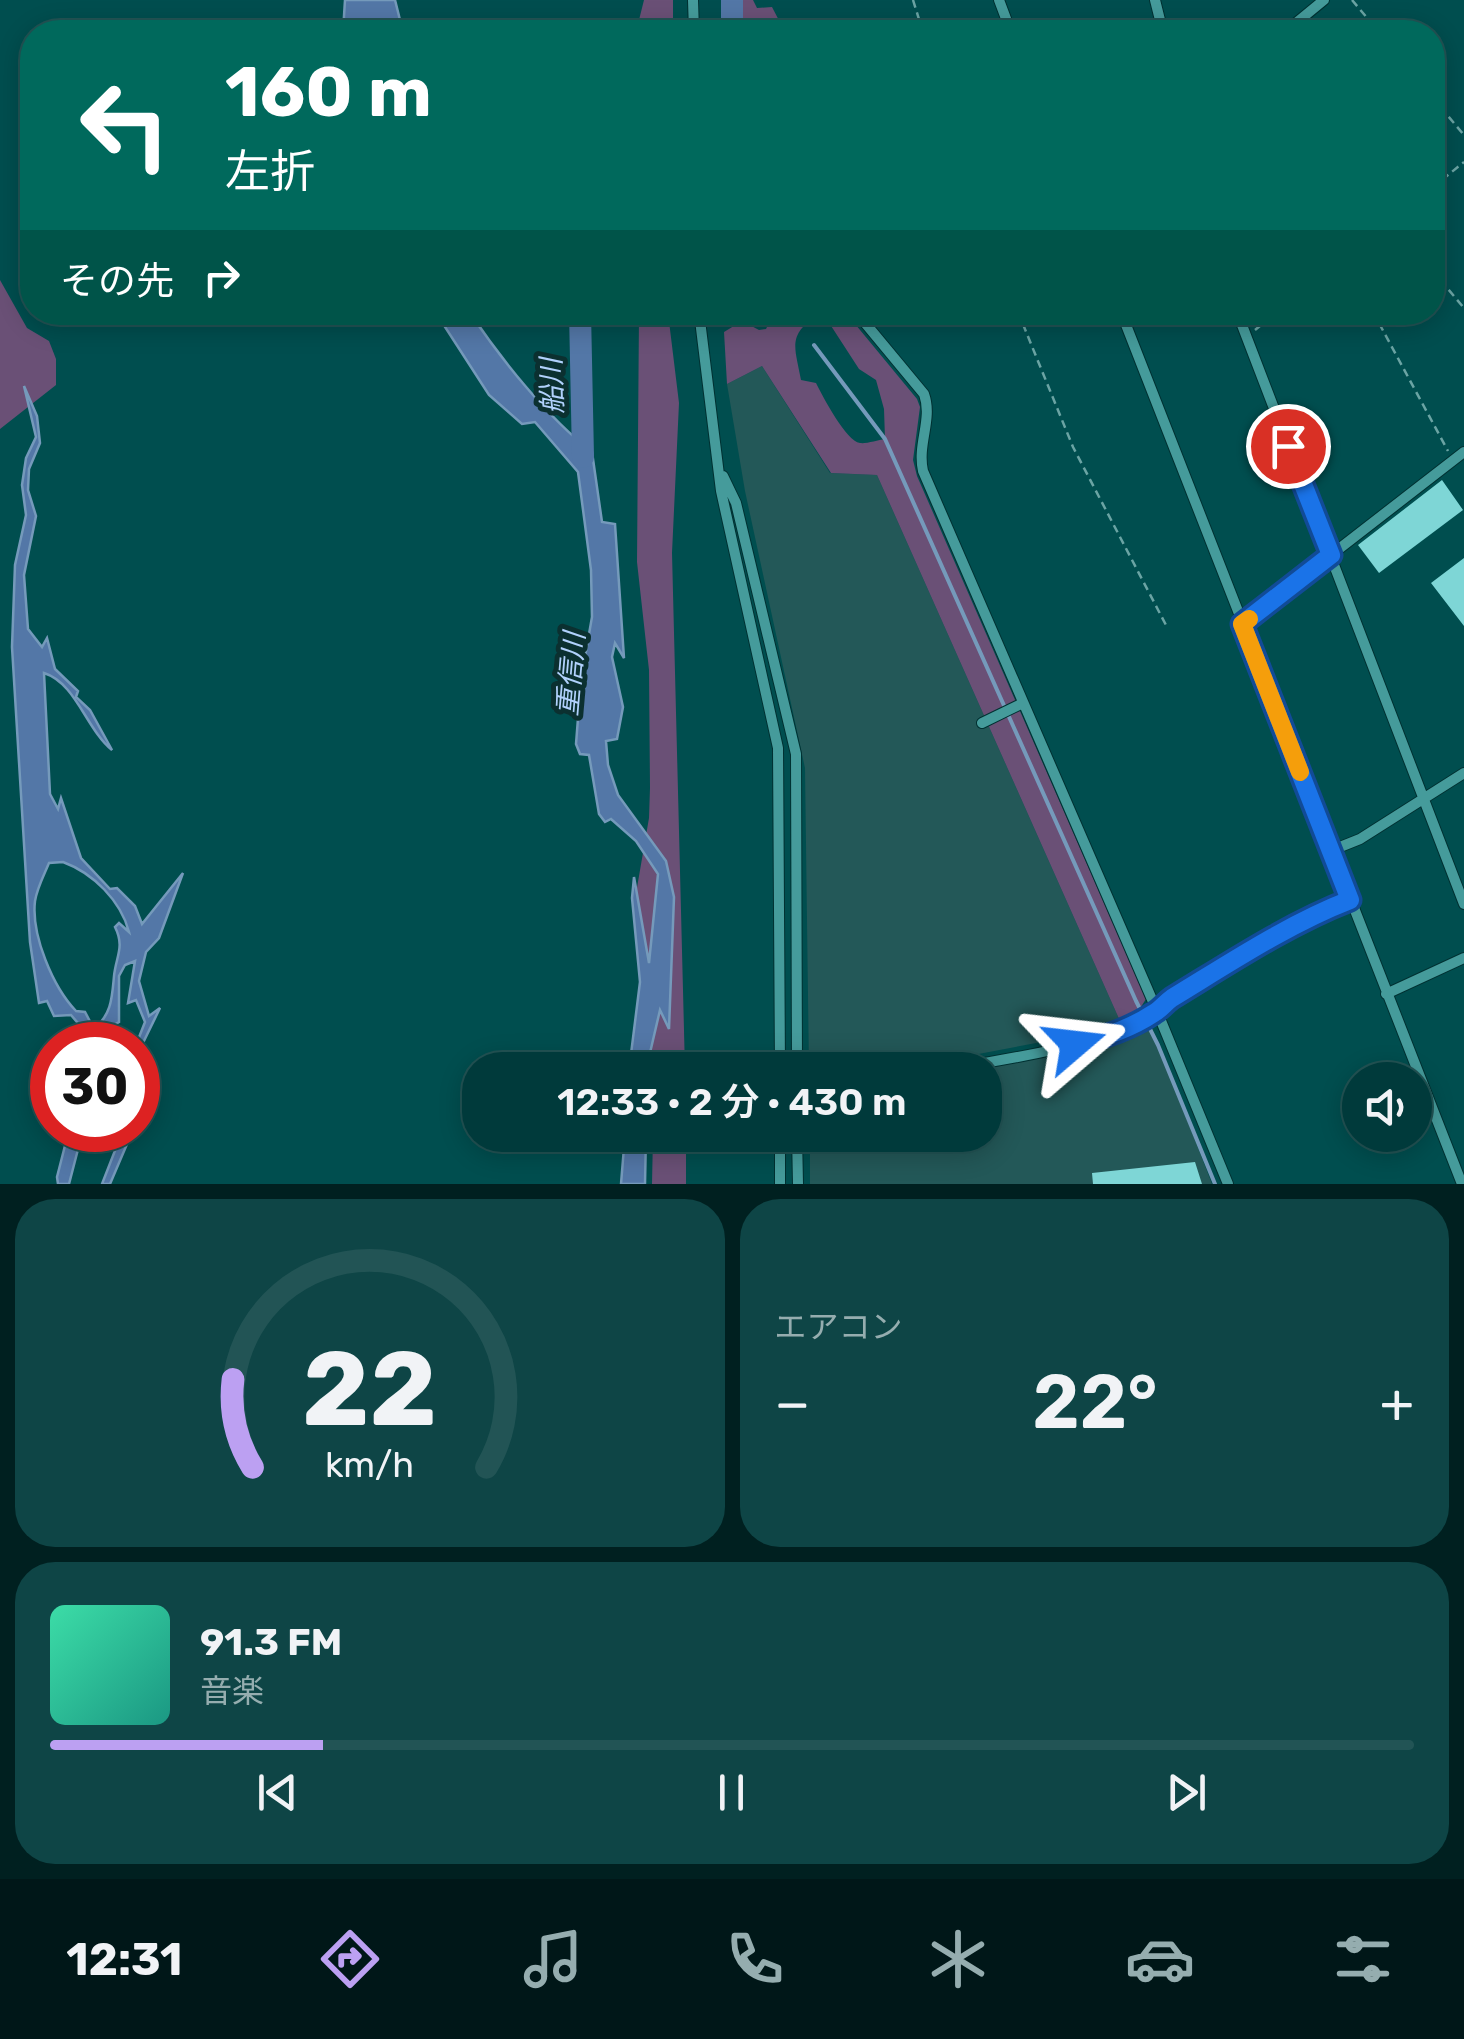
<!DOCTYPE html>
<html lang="ja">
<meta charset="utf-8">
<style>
body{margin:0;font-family:Rubik,"Noto Sans JP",sans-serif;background:#0e4546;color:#f1f3f6;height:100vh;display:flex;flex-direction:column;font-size:38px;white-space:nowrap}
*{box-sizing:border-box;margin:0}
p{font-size:32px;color:#95adaf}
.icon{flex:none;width:55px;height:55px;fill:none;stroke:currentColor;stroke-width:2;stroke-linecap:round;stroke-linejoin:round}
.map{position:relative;height:1184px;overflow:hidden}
.side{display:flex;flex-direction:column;gap:15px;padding:15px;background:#002020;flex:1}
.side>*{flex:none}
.top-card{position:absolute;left:20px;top:20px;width:1425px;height:305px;border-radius:40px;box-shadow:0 5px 25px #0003,0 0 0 2px #225455;background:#00695c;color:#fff;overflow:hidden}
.controls{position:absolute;left:1342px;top:1062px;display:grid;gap:20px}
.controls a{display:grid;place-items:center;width:90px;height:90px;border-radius:50%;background:#003a3b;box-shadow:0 5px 25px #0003,0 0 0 2px #225455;font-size:50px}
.speed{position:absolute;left:30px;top:1022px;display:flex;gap:20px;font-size:50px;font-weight:700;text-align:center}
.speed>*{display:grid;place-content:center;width:130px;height:130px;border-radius:50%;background:#003a3b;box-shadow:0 5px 25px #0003,0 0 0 2px #225455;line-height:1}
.speed .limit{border:15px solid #d22;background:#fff;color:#111}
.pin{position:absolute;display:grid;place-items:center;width:85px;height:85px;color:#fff;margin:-42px;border:5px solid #fff;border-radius:50%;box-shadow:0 2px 10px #0007}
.me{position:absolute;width:110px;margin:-55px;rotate:73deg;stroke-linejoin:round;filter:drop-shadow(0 0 8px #0008)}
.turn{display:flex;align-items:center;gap:35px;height:210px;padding:0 40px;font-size:45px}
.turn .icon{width:130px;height:130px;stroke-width:2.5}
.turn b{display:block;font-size:70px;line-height:85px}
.then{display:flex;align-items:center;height:95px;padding:0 40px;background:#0003;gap:20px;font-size:38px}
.big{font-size:75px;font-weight:600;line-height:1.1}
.side .card{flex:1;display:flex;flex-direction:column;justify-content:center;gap:15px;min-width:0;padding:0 35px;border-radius:40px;background:#0e4546}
.side .dial{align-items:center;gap:0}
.dial svg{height:260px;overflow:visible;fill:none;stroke:#225455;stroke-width:7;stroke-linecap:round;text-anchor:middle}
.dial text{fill:#f1f3f6;stroke:none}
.song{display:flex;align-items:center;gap:30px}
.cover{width:120px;height:120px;border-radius:15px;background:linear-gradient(135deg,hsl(160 70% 55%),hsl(170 70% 35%))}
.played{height:10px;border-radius:5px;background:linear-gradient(90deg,#bca0f2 20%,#225455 20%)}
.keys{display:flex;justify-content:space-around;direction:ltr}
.heat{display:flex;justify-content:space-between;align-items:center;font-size:55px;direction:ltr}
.side .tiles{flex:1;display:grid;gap:15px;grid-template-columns:1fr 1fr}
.card:last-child{grid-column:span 2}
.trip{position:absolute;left:462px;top:1052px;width:540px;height:100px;border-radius:40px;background:#003a3b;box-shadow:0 5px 25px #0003,0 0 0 2px #225455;font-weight:600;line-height:100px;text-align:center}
.tabs{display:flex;height:160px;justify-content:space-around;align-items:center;background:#001718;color:#95adaf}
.tabs .icon{width:70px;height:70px}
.tabs .active{color:#bca0f2}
.tabs b{font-size:45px;color:#f1f3f6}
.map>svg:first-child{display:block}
</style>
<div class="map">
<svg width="1464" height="1184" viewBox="0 0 1464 1184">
<rect width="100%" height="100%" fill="#004e4f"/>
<!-- built -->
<path fill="#235858" d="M762 366 830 473 877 475 1120 1021 1094 1032 894 1070H809L805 768 745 491 727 384Z
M1151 1027 1212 1184H810V1135H985V1070H967L1108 1042 1141 1028Z"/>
<!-- green -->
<path fill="#6a5076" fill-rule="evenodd" d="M644 0H673V32H636Z
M737 0H753L757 8 772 7 785 32H737Z
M0 280 27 328 49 341 56 359V385L0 429Z
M639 313H668L679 403 672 553 685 1070H653L634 905 649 818 650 788 649 670 637 562Z
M809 313H846L917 399 920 407 913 460 917 476 1146 999 1137 1013 1120 1021 877 475 831 473 762 366 727 384 724 332 742 321 759 330 766 329 770 321 779 317 787 323ZM817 315H824L859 369 876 380 884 409 885 439C878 440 866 444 860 443 846 441 823 397 816 383L801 380C795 347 787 336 817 315Z
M653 1135H686V1184H652Z"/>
<!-- water -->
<path fill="#5377a7" stroke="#759abb" stroke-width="2.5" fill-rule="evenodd" d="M345 0H395L401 24 395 32H343Z
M436 313H470C502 360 547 417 592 452L602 522 615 524 624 658 615 643 612 657 623 707 617 739 606 741 608 765 618 795 666 861 674 897 669 1029 660 1010 646 1070H629L640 982 632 898 634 877 649 963 658 874 636 841 611 819 605 822 599 814 589 755 580 754 576 744 581 680 592 617 591 570 578 472 535 422 522 424 489 395Z
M24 386 37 416 40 443 29 469 28 490 36 516 24 575 28 629 42 647 47 638 55 669 78 691 76 697 90 710 112 750C86 729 76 683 44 673L50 794 58 809 61 798 81 858 110 889 117 888 135 906 142 924 183 873 159 938 146 952 139 981 149 1016 160 1008 142 1045 138 1102 136 1045 145 1022 136 1000 128 1003 135 961 125 965 119 976V1022L94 1036 93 1045H85L88 1035 71 1015 54 1016 47 1001 39 1003 30 942 12 647 15 565 26 515 22 485 26 458 36 437ZM63 862C93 873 121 901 129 932L119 923 115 927C125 947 116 956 114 976 112 997 112 1014 94 1029L85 1012 76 1011C53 987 31 935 35 901 37 888 44 875 49 863Z
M69 1130H83L69 1184H58L57 1177Z
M123 1130H133L110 1184H102Z
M625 1135H646L645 1184H621Z"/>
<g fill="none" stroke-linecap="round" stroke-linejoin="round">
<!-- stream -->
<path stroke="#759abb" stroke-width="4" d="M814 345 885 439 1136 1001 1158 1045 1215 1184"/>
<!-- river -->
<path stroke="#5377a7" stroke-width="22" d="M732 0V32
M580 312 583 457"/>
</g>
<!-- building -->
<path fill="#7ed6d6" d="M1442 480 1463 510 1379 573 1358 545Z
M1464 558V626L1431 583Z
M1195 1162 1202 1184H1093L1092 1173Z"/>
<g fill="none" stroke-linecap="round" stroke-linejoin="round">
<defs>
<path id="minor" d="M693 0 694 32
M999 0 1011 32
M1155 0 1163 32
M1285 32 1324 0
M699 312 721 491 778 748 780 1070
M856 312 924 394C933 419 917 444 923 471L1157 1011 1228 1184
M1121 312 1462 1184
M1237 312 1464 904
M723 476 736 503 796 754 797 1070
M1242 624 1464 452
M982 723 1023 703
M1330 851 1360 839 1464 773
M1386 994 1464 958
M945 1070C1004 1058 1126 1046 1166 1001L1326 910 1350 901
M797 1135 798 1184
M780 1184V1135"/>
</defs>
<!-- minor casing -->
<use href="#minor" stroke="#003132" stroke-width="12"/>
<!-- path -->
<path stroke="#6ba4a4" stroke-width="2.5" stroke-dasharray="8 5" stroke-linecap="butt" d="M913 0 923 32
M1352 0 1379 32
M1432 97 1464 135
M1432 188 1464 162
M1432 270 1464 308
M1018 312 1073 447 1167 627
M1373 312 1448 451
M1255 330 1277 312"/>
<!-- minor -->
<use href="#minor" stroke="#459b9b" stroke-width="10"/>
</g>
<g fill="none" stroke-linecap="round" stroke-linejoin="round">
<defs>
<path id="route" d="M1075 1044C1103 1038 1130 1029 1154 1013 1161 1009 1165 1003 1172 998 1228 964 1288 924 1350 900L1242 624 1331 555 1288 446"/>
</defs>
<!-- route casing -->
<use href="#route" stroke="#114b97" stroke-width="25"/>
<!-- route -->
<use href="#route" stroke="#1a73e8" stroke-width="18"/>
<!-- slow -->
<path stroke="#f59e0b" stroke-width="18" d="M1249 619 1242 624 1300 772"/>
</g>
<g text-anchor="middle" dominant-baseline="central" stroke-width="10" stroke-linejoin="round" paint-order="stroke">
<!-- water labels -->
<g font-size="28" font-style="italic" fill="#b1d1fc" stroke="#0b3030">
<text transform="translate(552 386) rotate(-92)">船川</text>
<text transform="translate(571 674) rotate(-85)">重信川</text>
</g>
</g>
</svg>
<div class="controls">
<a><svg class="icon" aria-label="sound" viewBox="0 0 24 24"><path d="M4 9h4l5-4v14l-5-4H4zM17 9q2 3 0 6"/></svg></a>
</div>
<div class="speed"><div class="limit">30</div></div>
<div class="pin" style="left:1288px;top:446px;background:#d93025"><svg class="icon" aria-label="arrive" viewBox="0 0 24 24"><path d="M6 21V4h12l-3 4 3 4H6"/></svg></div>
<svg class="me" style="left:1075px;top:1044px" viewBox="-20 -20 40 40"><path d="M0-17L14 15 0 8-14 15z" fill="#1a73e8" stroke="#fff" stroke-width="4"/></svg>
<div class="trip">12:33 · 2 分 · 430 m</div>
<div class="top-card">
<div class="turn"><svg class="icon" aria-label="left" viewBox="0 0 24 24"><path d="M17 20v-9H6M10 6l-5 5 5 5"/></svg><div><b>160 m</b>左折</div></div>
<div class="then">その先<svg class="icon" aria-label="right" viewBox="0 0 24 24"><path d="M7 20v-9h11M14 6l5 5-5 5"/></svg></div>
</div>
</div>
<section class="side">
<div class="tiles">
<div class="card dial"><svg viewBox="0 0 100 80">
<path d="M14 69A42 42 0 1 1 86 69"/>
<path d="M14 69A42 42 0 0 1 8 42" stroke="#bca0f2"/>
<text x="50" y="56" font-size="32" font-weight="700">22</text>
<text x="50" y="72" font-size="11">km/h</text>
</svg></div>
<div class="card"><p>エアコン</p>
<div class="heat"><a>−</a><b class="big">22°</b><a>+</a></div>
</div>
<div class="card">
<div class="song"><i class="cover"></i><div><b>91.3 FM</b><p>音楽</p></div></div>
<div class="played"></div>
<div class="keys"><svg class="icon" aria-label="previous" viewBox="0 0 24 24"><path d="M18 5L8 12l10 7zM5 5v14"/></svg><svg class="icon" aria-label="pause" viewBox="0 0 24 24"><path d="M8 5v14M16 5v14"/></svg><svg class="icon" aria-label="next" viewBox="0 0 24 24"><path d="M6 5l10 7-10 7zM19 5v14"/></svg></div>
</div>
</div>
</section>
<nav class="tabs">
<b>12:31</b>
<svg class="icon active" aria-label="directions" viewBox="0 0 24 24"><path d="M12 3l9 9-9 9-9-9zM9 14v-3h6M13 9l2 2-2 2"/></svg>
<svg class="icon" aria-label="music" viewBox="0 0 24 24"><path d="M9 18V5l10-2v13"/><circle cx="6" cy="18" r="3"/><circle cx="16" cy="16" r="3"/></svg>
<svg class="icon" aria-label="phone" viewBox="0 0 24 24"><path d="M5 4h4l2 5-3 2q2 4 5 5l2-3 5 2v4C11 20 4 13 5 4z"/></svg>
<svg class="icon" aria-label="climate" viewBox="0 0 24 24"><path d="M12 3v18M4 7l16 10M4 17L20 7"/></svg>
<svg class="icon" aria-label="car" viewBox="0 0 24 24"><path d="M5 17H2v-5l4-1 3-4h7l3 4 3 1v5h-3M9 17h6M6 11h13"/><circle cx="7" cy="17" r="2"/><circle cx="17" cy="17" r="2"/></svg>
<svg class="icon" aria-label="filters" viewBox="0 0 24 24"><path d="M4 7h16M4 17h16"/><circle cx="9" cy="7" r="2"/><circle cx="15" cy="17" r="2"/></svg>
</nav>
